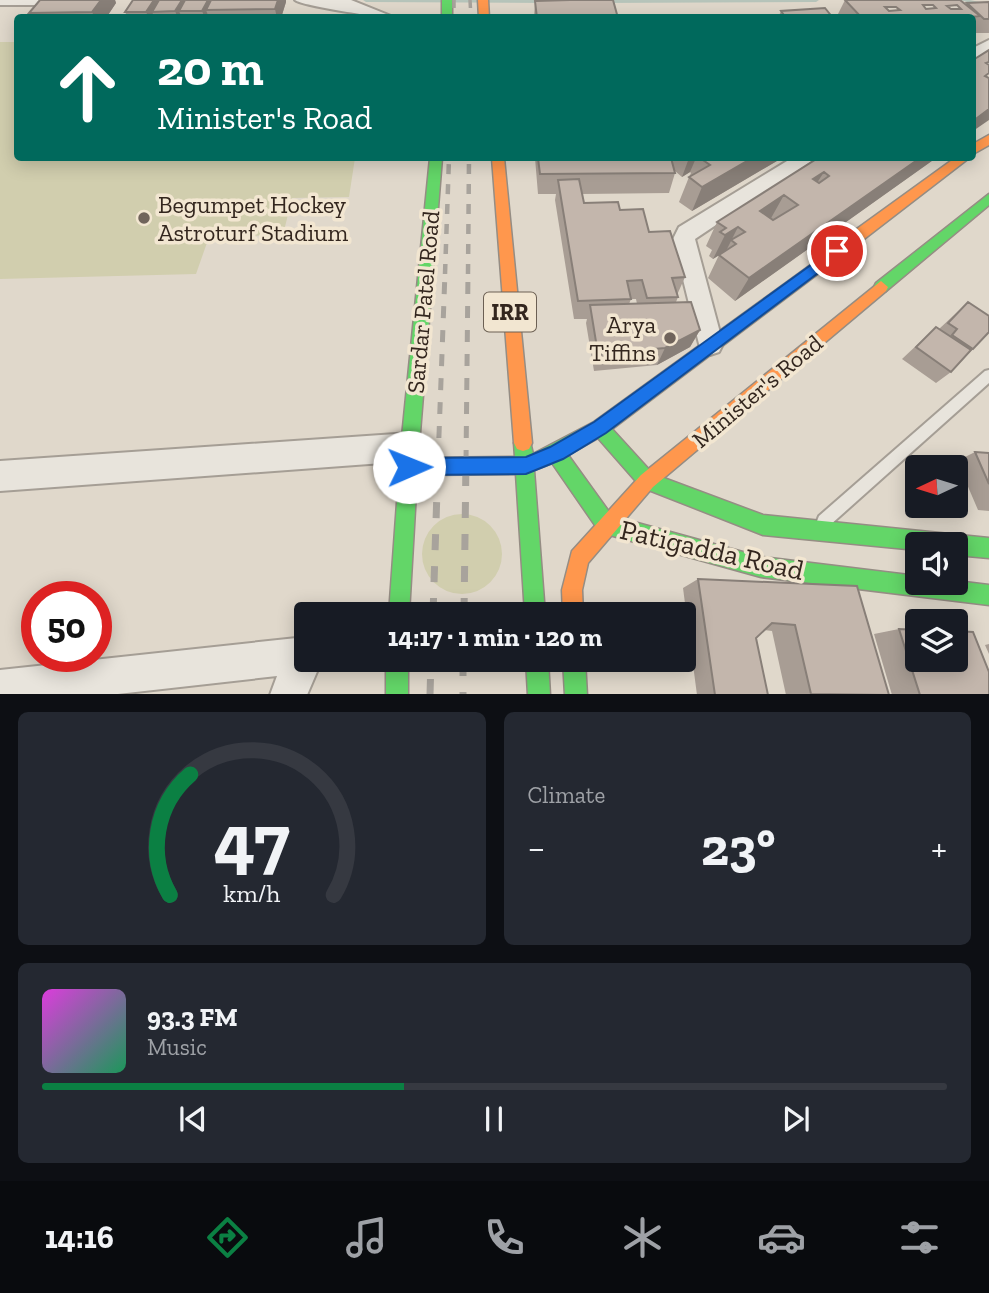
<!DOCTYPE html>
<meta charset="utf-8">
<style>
body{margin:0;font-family:"Zilla Slab",serif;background:#242831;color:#f1f3f6;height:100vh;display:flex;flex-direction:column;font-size:26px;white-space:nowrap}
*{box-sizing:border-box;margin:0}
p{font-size:23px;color:#9ea1a6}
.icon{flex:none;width:38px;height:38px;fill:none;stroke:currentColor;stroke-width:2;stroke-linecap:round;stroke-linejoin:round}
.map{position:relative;height:694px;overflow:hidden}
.side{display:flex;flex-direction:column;gap:18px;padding:18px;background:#0d0f14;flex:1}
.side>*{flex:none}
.guide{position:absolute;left:14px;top:14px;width:962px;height:147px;border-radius:7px;box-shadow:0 4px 18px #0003;background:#00695c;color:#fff;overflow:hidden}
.needle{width:46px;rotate:266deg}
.fabs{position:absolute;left:905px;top:455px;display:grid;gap:14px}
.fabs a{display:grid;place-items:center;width:63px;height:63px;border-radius:7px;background:#171b24;box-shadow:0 4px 18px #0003;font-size:35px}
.speed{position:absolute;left:21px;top:581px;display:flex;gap:14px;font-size:35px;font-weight:700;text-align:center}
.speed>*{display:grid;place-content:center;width:91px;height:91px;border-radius:50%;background:#171b24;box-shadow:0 4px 18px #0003;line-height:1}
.speed .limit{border:10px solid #d22;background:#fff;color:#111}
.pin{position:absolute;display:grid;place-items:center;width:60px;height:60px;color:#fff;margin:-30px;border:4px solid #fff;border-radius:50%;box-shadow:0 2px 7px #0007}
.me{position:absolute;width:77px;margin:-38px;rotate:89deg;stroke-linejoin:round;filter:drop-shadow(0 0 5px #0008)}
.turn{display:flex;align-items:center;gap:24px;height:147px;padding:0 28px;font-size:32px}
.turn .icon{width:91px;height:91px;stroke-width:2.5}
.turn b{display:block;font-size:49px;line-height:60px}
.big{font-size:52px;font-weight:700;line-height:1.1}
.side .card{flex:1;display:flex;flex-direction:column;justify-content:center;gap:10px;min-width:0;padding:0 24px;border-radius:10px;background:#242831}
.side .dial{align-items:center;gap:0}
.dial svg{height:182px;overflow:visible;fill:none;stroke:#363941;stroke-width:7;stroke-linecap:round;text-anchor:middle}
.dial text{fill:#f1f3f6;stroke:none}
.song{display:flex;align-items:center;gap:21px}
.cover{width:84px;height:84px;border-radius:10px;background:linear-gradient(135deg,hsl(300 70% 55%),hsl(150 70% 35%))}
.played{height:7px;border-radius:4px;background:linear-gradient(90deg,#0b8043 40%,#363941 40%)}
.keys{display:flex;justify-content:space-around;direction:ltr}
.heat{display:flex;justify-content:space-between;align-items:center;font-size:38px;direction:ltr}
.side .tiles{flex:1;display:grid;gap:18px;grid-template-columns:1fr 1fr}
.card:last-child{grid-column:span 2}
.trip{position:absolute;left:294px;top:602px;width:402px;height:70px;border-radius:7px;background:#171b24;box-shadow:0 4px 18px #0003;font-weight:700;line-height:70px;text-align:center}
.dock{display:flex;height:112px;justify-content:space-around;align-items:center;background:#090b0e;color:#9ea1a6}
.dock .icon{width:49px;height:49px}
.dock .current{color:#0b8043}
.dock b{font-size:32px;color:#f1f3f6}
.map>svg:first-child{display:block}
</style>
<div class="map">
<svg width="989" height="695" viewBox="0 0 989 695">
<rect width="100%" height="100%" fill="#e0d8cb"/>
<!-- green -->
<path fill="#d1ceae" d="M0 42H17L18 158H355L349 197 292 198 283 235 209 237 196 274 0 279Z
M422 554a40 40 0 1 1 80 0a40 40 0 1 1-80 0Z"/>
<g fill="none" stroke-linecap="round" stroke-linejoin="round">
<!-- stream -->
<path fill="#b6c4ba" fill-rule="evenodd" d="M363 0H548L549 1 546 3 366 2Z
M602 0H819L816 2 600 3V1Z
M960 0H970L989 4V8Z"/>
<defs>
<path id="lane" d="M989 370V383L829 526 824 528 819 526 817 521 819 516 985 371Z"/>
<path id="street" d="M0 0H70L62 5H0Z
M295 0H351L396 18C382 18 302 6 295 0Z
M989 40V52L973 60V48Z
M792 158H816L695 239 723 344 719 352 710 355 701 352 673 239 679 227Z
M410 433 420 437 425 447 420 457 410 461 0 491V461Z
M306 637V660H322L307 695H270L277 676 109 695H0V670Z"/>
<path id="fast" d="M442 0H452V18H442Z
M430 158H442L418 458 515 457 514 443 517 437 523 435 529 437 533 454 594 422 859 230 864 231 866 235 864 239 612 429 653 474 763 515 989 538V558L956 555V544H917V550L763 535 641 487 598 438 568 455 612 516 761 557 917 576V583H956V581L989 585V605L761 577 606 534 599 531 552 463 534 470 545 614H525L516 474 417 475 409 614H389L401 447Z
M989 194V205L886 291H876L874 287 876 283Z
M386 660H408V695H386Z
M526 660H548L550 695H528Z
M563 660H585L587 695H565Z"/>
<path id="slow" d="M478 0H488L489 18H479Z
M989 135V145L973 154V144Z
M492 158H504L532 443 529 449 523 451 517 449 514 443Z
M955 158H969L864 239H854L852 235 854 231Z
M881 281 888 287 886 291 653 487 588 563 582 590 583 614H563L562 590 572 551 641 475Z"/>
</defs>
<!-- lane casing -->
<use href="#lane" stroke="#a59e95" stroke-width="4"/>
<!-- street casing -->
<use href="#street" stroke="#a59e95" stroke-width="4"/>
<!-- fast casing -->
<use href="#fast" stroke="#958d84" stroke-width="3"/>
<!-- slow casing -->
<use href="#slow" stroke="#958d84" stroke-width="3"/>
<!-- lane -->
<use href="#lane" fill="#e8e4dc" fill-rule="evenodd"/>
<!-- street -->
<use href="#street" fill="#e8e4dc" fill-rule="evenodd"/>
<!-- fast -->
<use href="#fast" fill="#63d668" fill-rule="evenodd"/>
<!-- slow -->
<use href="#slow" fill="#ff974d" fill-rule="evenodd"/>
<!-- rail-far3 -->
<path stroke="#a8a39c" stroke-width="3.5" stroke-dasharray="8 8" stroke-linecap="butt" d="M454 0V18
M470 0 471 18"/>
<!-- rail-far2 -->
<path stroke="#a8a39c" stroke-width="4.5" stroke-dasharray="10 10" stroke-linecap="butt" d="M445 274 449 158
M468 274 469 158"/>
<!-- rail-far1 -->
<path stroke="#a8a39c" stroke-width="5" stroke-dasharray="12 12" stroke-linecap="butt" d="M438 462 445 272
M466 462 468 272"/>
<!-- rail -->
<path stroke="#a8a39c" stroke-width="7" stroke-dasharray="16 16" stroke-linecap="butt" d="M433 614 438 460
M464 614 466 460
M463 660V695
M430 695 431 660"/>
</g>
<!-- wall -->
<path fill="#a89d94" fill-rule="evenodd" d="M40 0H115L116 3 106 18H32L29 13Z
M133 0H286V2L281 18H128L125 12Z
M845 0 966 5 967 3 989 2V33H974L973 32V18H836ZM923 5H933L936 8 926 9ZM957 5 961 9H951L947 6ZM885 7H896L900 10 889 11Z
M535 1 618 18H534Z
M781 11 833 18H778Z
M535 158H671L672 161 673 158H782L692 211 679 202 689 177 691 173 690 172 682 177 675 171V173L669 193 582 194 584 203 620 210 649 232 685 277 677 295 678 297 676 302 700 330 690 347 657 365 594 371 586 323 587 319H574L555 200 556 194H538ZM631 299H636L637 304H629Z
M818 158H936L735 301 708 278 719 255 713 259 709 256 712 250 706 246 717 222Z
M968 302 973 349 951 372 936 383 902 359 936 327 939 329Z
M975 452 989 453V511L978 510 957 461Z
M698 579 857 586 889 695H786L772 631 764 630 756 638 768 695H697L683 588Z
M899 629 989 695H892L874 634Z
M989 644V654L985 645Z"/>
<!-- shaded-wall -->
<path fill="#887f78" d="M101 0H115L116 3 106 18H95L92 12Z
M154 0H161L152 12 155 18H149L146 12Z
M182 0H191L179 11 182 18H178L175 11Z
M208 0H217L206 10 209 18H205L202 11Z
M278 0H286V2L281 18H277L275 9Z
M989 109V120L973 131V121Z
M689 158H696L690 172 682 177Z
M752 158H782L692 211 702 187Z
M920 158H936L735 301 749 278Z
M824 172 808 197 813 179Z
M784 195 770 220 760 211Z
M738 227 726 251 713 259 725 235Z
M700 330 690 347 657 365 665 348Z"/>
<!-- building -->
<path fill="#c3b6ac" stroke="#887f78" stroke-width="2" fill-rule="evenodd" d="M40 0H101L92 12 29 13Z
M133 0H154L146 12H125Z
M159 0H182L175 11 152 12Z
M185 0H208L202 11H179Z
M211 0H278L275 9 206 10Z
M570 0H613L618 18H537L535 1Z
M845 0H960L980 16 961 18H862ZM923 5H933L936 8 926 9ZM957 5 961 9H951L947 6ZM885 7H896L900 10 889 11Z
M989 2V19H984L967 3Z
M825 8 833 18H786L781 11Z
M989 50V62L986 63 989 65V73L985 76 989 78V109L973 121V60Z
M538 158H671L675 173 540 174Z
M700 158H752L702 187 689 177 710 165Z
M818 158H855L858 159 860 158H920L749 278 719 255 736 244 731 240 745 232 738 227 725 235 720 232 726 228 717 222ZM824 172 829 176 819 183 813 179ZM784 195 798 205 773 220 760 211Z
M579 179 584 203 618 202 620 210 643 209 649 232 670 231 685 277 672 278 678 297 647 298 642 280 627 281 631 299 578 301 558 180Z
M691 302 700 330 665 348 598 354 590 305Z
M968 302 989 316V332L973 349 952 335 957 329 948 323Z
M936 327 971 350 951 372 916 347Z
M975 452 989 453V484Z
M698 579 857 586 889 695 811 694 795 625 772 623 756 638 768 695H715Z
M899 629 917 630V660H956V631L973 632 989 672V695H920Z"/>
<!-- route -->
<path fill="#1a73e8" stroke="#114b97" stroke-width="2" d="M837 246 844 251 842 255 606 433 563 459 526 474 409 475 403 473 400 467 403 460 409 458 526 457 550 447 594 422Z"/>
<!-- markers -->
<g fill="#70645b" stroke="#f2e6d1" stroke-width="2.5">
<circle cx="144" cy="218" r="7"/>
<circle cx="670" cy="338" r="7"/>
</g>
<g text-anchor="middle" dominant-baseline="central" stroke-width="7" stroke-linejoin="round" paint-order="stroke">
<!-- shield labels -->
<rect fill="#f2e6d1" stroke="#6c6054" stroke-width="2" x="484" y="292.5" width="52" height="39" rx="5"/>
<g font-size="23" font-weight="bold" fill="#33261e">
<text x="510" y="312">IRR</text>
</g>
<!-- poi labels -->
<g font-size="24" fill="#33261e" stroke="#f2e6d1" text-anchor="start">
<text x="158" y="204">Begumpet Hockey<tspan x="158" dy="28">Astroturf Stadium</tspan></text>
<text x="656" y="324" text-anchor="end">Arya<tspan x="656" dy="28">Tiffins</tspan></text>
</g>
<!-- street labels -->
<g font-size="24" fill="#33261e" stroke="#f2e6d1">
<text transform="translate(423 302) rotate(-85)">Sardar Patel Road</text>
<text transform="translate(757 391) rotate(-40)">Minister's Road</text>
</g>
<!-- near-street labels -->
<g font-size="28" fill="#33261e" stroke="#f2e6d1">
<text transform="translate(712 550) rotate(13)">Patigadda Road</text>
</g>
</g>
</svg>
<div class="fabs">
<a><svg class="needle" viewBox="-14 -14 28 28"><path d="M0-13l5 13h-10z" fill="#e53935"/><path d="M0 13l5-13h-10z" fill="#9ea1a6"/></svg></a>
<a><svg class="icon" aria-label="sound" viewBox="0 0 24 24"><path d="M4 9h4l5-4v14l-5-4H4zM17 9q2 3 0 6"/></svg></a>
<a><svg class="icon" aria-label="layers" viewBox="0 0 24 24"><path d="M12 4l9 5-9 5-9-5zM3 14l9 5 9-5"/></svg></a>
</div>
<div class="speed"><div class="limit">50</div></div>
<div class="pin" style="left:837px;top:251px;background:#d93025"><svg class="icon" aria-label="arrive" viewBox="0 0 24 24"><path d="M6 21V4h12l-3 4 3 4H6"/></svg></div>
<svg class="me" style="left:409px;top:467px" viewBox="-20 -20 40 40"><circle r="19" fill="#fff"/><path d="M0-13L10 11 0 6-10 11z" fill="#1a73e8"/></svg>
<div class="trip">14:17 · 1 min · 120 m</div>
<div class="guide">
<div class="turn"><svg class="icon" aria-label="ahead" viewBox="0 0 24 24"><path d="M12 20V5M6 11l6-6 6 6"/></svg><div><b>20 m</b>Minister's Road</div></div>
</div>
</div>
<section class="side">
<div class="tiles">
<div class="card dial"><svg viewBox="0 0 100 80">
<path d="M14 69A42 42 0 1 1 86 69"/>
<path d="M14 69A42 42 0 0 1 23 16" stroke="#0b8043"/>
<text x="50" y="56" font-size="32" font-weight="700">47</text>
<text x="50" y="72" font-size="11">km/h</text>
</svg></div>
<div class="card"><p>Climate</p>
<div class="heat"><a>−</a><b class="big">23°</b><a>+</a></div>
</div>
<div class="card">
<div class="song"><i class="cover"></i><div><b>93.3 FM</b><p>Music</p></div></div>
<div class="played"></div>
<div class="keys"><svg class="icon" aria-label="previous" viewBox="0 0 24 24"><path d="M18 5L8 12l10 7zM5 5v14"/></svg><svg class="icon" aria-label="pause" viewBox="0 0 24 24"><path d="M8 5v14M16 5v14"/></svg><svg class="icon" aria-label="next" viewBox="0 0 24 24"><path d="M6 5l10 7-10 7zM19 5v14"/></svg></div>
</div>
</div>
</section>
<nav class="dock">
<b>14:16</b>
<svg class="icon current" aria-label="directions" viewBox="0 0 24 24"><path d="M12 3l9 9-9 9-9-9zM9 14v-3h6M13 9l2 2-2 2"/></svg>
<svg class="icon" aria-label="music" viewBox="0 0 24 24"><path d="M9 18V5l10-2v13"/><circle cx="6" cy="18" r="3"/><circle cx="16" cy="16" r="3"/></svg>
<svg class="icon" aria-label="phone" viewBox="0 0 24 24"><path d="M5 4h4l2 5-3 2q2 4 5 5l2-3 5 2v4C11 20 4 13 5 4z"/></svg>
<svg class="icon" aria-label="climate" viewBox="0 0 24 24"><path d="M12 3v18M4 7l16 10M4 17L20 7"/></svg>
<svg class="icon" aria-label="car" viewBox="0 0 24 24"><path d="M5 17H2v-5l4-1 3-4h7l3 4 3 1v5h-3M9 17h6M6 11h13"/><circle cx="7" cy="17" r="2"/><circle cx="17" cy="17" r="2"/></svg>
<svg class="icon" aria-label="filters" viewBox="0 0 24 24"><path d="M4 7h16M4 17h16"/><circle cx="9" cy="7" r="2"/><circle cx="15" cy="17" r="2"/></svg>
</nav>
